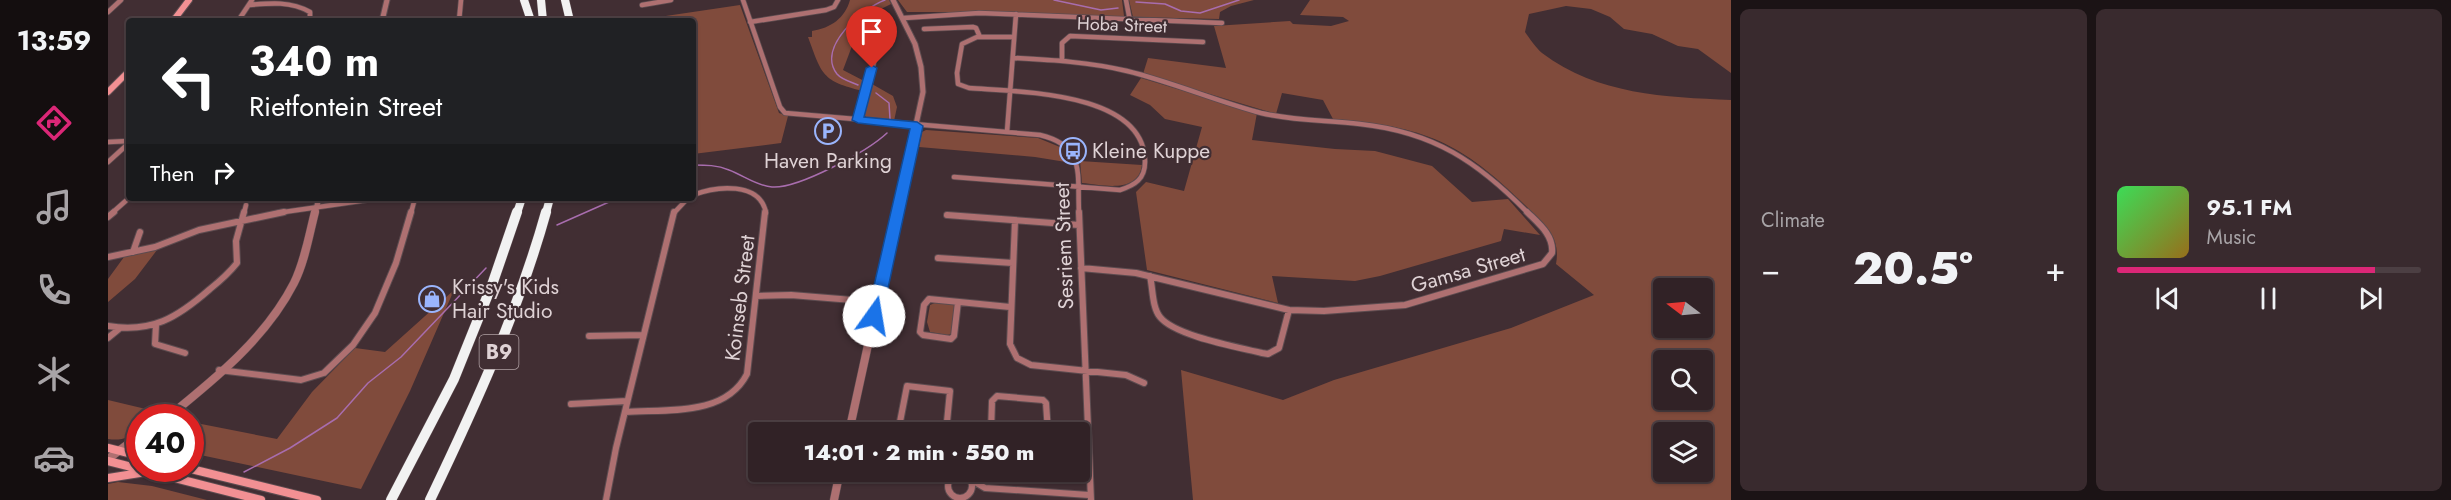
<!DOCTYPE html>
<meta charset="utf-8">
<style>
body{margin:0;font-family:Jost,sans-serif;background:#392a2e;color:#f1f3f6;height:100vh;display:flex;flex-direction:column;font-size:22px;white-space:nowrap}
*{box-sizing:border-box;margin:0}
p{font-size:20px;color:#a8a4a7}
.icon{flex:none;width:33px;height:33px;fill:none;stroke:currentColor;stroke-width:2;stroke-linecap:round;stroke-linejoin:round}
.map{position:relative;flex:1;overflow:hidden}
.sheet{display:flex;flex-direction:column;gap:9px;padding:9px;background:#1b1315;width:720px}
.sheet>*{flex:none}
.banner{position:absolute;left:18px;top:18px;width:570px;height:183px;border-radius:6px;box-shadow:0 2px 4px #0004,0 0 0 2px #4c3f43;background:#202124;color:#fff;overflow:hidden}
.needle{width:39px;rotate:286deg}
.controls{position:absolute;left:1545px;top:278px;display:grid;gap:12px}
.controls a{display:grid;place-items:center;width:60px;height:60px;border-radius:6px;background:#312226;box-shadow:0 2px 4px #0004,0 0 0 2px #4c3f43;font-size:30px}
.speed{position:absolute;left:18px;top:404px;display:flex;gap:12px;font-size:30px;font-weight:700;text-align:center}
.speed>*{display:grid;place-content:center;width:78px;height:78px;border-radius:50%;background:#312226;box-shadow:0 2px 4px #0004,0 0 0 2px #4c3f43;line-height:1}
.speed .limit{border:9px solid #d22;background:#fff;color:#111}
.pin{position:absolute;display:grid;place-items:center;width:51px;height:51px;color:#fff;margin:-62px -26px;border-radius:50% 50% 50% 0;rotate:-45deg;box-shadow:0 0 6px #0007}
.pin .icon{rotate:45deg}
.me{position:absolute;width:66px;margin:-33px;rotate:13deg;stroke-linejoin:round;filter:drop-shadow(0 0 4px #0008)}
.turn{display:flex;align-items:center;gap:21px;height:126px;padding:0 24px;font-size:27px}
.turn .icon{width:78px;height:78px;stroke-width:2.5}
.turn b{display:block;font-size:42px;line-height:51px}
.then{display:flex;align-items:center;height:57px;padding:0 24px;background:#0003;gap:12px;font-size:22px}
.big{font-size:45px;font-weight:800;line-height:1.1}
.sheet .card{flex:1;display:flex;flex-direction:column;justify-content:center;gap:9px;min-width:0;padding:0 21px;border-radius:9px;background:#392a2e}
.song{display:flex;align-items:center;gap:18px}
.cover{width:72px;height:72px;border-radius:9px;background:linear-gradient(135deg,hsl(130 70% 55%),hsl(40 70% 35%))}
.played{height:6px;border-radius:3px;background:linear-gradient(90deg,#db2777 85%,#4c3f43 85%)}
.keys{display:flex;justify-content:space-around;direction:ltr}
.heat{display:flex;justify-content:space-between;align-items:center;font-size:33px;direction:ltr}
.sheet .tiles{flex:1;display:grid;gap:9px;grid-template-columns:repeat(2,1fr)}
.trip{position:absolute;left:640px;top:422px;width:342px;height:60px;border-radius:6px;background:#312226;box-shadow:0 2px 4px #0004,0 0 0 2px #4c3f43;font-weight:800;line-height:60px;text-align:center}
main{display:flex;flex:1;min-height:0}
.tab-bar{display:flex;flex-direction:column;width:108px;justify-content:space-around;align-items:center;background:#140e0f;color:#a8a4a7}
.tab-bar .icon{width:42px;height:42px}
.tab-bar .on{color:#db2777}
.tab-bar b{font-size:27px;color:#f1f3f6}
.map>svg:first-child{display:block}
</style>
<main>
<nav class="tab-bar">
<b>13:59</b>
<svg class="icon on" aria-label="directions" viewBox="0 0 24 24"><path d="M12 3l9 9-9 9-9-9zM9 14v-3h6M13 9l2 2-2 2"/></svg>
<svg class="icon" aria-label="music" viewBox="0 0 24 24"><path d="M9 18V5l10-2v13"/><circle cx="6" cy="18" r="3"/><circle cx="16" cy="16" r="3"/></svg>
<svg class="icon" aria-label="phone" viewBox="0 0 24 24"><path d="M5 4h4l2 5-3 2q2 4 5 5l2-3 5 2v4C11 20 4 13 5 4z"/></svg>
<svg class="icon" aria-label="climate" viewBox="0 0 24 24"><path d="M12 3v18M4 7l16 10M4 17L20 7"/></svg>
<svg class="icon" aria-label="car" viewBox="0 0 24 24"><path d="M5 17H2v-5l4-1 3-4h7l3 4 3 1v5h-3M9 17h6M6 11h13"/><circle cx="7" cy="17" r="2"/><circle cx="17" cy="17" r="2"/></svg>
</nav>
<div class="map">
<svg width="1623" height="500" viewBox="0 0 1623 500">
<rect width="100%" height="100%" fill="#412e33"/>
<!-- green -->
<path fill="#804b3c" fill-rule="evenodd" d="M742 0H781L783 4 759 16 753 22 735 70 758 82 755 91C714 81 714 75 700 37H704V31C723 28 737 18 742 0Z
M790 0H1014L1016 16 1009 18 908 12H799Z
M1021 0H1146L1123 6 1112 12 1111 19 1025 17Z
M1202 0H1623V73L1590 49 1570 46 1544 34 1516 29 1502 17 1483 9 1458 6 1421 14 1417 32C1422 39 1428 48 1434 53 1490 95 1557 97 1623 100V500H1085L1073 370 1175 400 1226 380 1403 328 1486 295 1448 264C1453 237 1437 224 1419 207 1352 141 1318 127 1225 119L1215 100 1174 93 1168 114 1035 74 1040 58 1118 68 1106 26 1182 21 1185 24 1223 26 1241 21 1235 17 1192 15ZM1556 288H1594V327H1556ZM1556 360H1594V399H1556ZM1556 432H1594V471H1556Z
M632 5 671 113 680 116 673 143 585 154V21H524Z
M1033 78 1149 113 1144 140 1227 149 1267 151 1324 166 1364 202 1400 199 1432 235 1396 229 1393 241 1272 276 1247 281 1164 276 1170 303 1039 270 1028 192 1038 182 1076 191 1094 127 1057 119 1042 105 1022 95Z
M764 84 785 96 789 107 786 121 759 118 755 114Z
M818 130 930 138 952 147 964 163 927 157 811 147 814 132Z
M972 161 1034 165C1030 194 995 185 974 183Z
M49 250 27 279 0 302V279L16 257Z
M346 290 302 391 253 489 83 453V422L169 439 204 392 247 348 277 352Z
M827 303 848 305 844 334 839 335 822 332 819 322 822 305Z
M0 400 42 410 58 404V408L47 417H32L31 430C21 438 13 441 0 439Z
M10 482 44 486 99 500H0V484Z"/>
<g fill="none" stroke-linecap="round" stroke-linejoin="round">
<!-- stream -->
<path stroke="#a86dae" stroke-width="1.5" d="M946 0 993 10 1010 8
M1028 2 1057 4 1073 11 1092 13 1131 0
M750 85C744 82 734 80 729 74 708 47 755 8 777 0
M768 93 781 103 782 119
M585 165C598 165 609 165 621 170 635 175 649 186 664 187 690 189 760 151 779 133
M449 225 510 198
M136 472 182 448 229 418 260 383 293 357 378 268"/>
<defs>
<path id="minor-far1" d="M635 0 672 107 677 113 932 135C978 146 969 174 971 213
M1018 0 1022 21
M141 5C162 3 183 1 202 12V21
M534 5 563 0
M0 12 13 0
M796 18 871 13 1114 23
M130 21 144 0
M351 21 353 0
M642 22 718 10 726 7 730 0
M816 29 865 27 868 28 872 37
M906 58C944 60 981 62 1019 71 1064 82 1108 101 1153 113 1186 121 1219 120 1252 124 1326 132 1370 162 1420 213
M954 61V43L962 36 1095 42
M750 120 771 44 772 34 763 22
M899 132 908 14
M0 142 21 141
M0 162 21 143
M846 177 1012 190C1027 185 1037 179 1037 162 1037 91 910 92 861 88L850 84 849 73 854 44 869 37H906
M585 195C608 186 652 181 658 213
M4 213 21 198
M136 213 138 205
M169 213 273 198
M303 213 307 198
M566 213 580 198"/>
<path id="minor" d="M971 212 983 500
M839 215 971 225
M0 217 6 212
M907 221 902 344 909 358 923 365 1018 375 1036 383
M25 252 32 232
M0 257 47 247 91 230 176 212
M830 258 905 263
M973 268 1028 273 1181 310 1216 311 1297 305 1435 264 1444 253C1446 235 1430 223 1419 212
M1042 276C1045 289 1044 307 1052 317 1067 336 1130 347 1154 353L1160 354 1171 348 1181 310
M648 296 683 295 769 302
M850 302 846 336 843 339 815 335 812 332 816 305 821 299 902 307
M48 325 47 344 77 353
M0 326C44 333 69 318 102 289 112 281 121 273 129 263L128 241 136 212
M481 336 535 335
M0 338 11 329
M111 370 193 380 216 373 245 345 267 313 288 263 303 212
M463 404 519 401
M517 412C558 409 617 417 639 374L657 212
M790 432 799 386 842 391 838 432
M883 432 884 401 889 396 935 400 938 403 940 432
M840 486a12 12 0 1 1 24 0a12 12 0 1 1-24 0Z
M862 479 877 488 981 495
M498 500 508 448 566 212"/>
<path id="tertiary-far1" d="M785 0 807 44 813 67 815 92 789 213
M274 21 279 0
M207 213 211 198"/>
<path id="tertiary" d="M60 417C107 379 158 338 186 283 197 261 201 235 207 212
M741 432 789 212
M0 459 32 435
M726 500 732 471"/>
<path id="secondary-far1" d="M65 21 81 0
M0 92 21 71"/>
<path id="secondary" d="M0 448 32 456
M0 461 153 500
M79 468 209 500
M0 478 38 472"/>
<path id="motorway-far1" d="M416 0 423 21
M433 0 435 21
M457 0 462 21
M409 213 414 198
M438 213 442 198"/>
<path id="motorway" d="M283 500 346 379 385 282 409 212
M322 500C367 406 410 312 438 212"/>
</defs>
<!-- minor-far1 casing -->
<use href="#minor-far1" stroke="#5d4c50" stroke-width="6"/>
<!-- minor casing -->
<use href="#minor" stroke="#5d4c50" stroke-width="8"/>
<!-- tertiary-far1 casing -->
<use href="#tertiary-far1" stroke="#5d4c50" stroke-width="7"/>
<!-- tertiary casing -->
<use href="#tertiary" stroke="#5d4c50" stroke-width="9"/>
<!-- secondary-far1 casing -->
<use href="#secondary-far1" stroke="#5d4c50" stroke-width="8"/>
<!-- secondary casing -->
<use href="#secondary" stroke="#5d4c50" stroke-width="10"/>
<!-- motorway-far1 casing -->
<use href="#motorway-far1" stroke="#5d4c50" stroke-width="9"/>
<!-- motorway casing -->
<use href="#motorway" stroke="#5d4c50" stroke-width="11"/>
<!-- minor-far1 -->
<use href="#minor-far1" stroke="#ae7071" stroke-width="4.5"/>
<!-- minor -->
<use href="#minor" stroke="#ae7071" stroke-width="6"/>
<!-- tertiary-far1 -->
<use href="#tertiary-far1" stroke="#ae7071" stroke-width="5"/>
<!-- tertiary -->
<use href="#tertiary" stroke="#ae7071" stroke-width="8"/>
<!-- secondary-far1 -->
<use href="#secondary-far1" stroke="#f29093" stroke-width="6"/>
<!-- secondary -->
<use href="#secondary" stroke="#f29093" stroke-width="8"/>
<!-- motorway-far1 -->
<use href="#motorway-far1" stroke="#f2f2f2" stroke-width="8"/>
<!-- motorway -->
<use href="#motorway" stroke="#f2f2f2" stroke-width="10"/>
</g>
<!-- route -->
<path fill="#1a73e8" stroke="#114b97" stroke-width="1.5" d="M764 65 769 68 756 117 809 122 815 126 774 316 772 320H761L759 316 802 129 750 123 744 120 758 68Z"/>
<!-- icons -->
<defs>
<symbol id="parking-ring" viewBox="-11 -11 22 22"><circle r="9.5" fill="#412e33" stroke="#9ab5fd" stroke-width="1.5"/><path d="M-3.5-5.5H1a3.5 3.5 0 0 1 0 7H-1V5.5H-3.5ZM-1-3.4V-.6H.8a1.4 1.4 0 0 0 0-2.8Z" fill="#9ab5fd"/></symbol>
<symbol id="bus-ring" viewBox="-11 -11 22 22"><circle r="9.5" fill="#412e33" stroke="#9ab5fd" stroke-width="1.5"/><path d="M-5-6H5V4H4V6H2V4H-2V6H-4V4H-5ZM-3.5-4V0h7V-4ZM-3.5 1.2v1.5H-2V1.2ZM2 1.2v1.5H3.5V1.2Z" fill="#9ab5fd"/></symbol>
<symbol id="shop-ring" viewBox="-11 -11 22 22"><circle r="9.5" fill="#412e33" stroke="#9ab5fd" stroke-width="1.5"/><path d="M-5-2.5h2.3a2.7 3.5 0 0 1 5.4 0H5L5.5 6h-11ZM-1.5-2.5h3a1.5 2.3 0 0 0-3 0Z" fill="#9ab5fd"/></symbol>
</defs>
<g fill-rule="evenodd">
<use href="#parking-ring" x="705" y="116" width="30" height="30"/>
<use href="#bus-ring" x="950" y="136" width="30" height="30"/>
<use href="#shop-ring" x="309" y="284" width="30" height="30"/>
</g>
<g text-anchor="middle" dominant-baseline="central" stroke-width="4.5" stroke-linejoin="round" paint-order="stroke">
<!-- far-street labels -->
<g font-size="18" fill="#dfd2d5" stroke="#412e33">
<text transform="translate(1014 25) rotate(2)">Hoba Street</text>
</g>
<!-- shield labels -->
<rect fill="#412e33" stroke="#b0a1a4" stroke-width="1.5" x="371.5" y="335" width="39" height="34" rx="4.5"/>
<g font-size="20" font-weight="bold" fill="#dfd2d5">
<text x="391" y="352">B9</text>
</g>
<!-- poi labels -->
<g font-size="21" fill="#dfd2d5" stroke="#412e33" text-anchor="start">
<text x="984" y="151">Kleine Kuppe</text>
<text x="720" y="161" text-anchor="middle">Haven Parking</text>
<text x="344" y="287">Krissy's Kids<tspan x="344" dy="24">Hair Studio</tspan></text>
</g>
<!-- street labels -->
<g font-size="21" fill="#dfd2d5" stroke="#412e33">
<text transform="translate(956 246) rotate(-92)">Sesriem Street</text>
<text transform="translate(1360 270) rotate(-16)">Gamsa Street</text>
<text transform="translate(632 298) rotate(-83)">Koinseb Street</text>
</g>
</g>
</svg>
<div class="controls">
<a><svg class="needle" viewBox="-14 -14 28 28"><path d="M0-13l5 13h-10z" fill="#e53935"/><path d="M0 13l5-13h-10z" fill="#a8a4a7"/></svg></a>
<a><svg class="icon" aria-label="search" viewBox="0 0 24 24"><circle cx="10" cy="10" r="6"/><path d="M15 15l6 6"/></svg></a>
<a><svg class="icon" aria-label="layers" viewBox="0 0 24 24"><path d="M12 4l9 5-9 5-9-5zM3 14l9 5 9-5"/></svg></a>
</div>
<div class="speed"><div class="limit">40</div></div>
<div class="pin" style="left:764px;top:68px;background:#d93025"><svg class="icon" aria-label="arrive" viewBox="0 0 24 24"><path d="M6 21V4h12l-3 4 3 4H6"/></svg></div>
<svg class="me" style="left:766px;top:316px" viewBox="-20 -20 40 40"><circle r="19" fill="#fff"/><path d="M0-13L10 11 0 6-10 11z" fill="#1a73e8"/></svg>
<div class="trip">14:01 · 2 min · 550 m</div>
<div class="banner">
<div class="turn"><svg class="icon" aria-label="left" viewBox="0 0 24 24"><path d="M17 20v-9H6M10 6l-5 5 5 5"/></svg><div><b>340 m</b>Rietfontein Street</div></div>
<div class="then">Then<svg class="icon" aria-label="right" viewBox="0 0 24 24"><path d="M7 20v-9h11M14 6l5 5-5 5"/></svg></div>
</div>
</div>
<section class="sheet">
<div class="tiles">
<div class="card"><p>Climate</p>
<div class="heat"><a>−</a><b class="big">20.5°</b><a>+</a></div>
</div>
<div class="card">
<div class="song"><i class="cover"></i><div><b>95.1 FM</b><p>Music</p></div></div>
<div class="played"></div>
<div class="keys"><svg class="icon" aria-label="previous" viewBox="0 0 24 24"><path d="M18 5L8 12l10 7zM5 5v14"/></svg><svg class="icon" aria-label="pause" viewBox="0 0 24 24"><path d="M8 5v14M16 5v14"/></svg><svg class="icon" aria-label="next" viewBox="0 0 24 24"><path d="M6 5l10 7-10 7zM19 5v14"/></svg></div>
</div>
</div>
</section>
</main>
